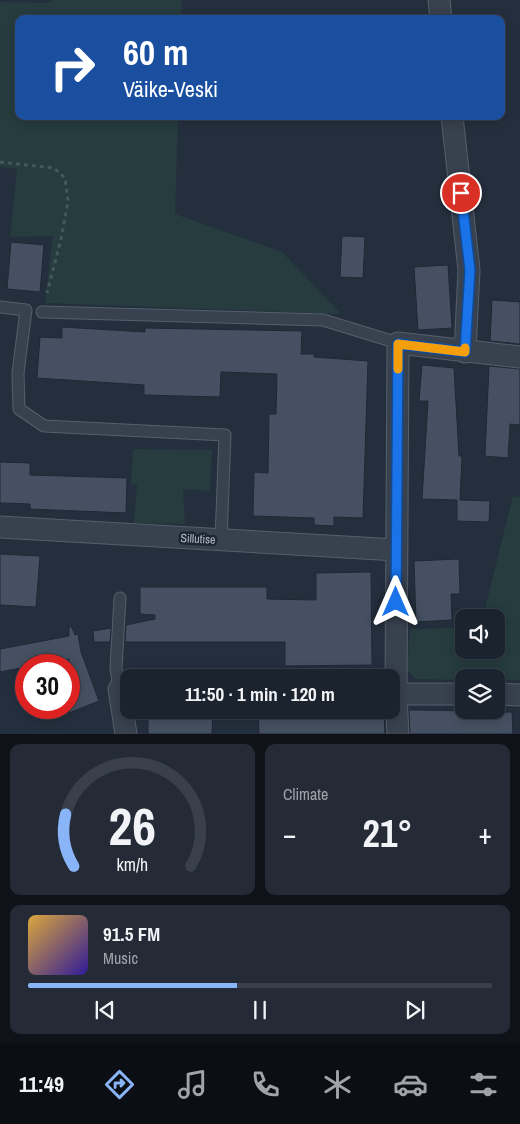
<!DOCTYPE html>
<meta charset="utf-8">
<style>
body{margin:0;font-family:"Archivo Narrow",sans-serif;background:#242b36;color:#f1f3f6;height:100vh;display:flex;flex-direction:column;font-size:19px;white-space:nowrap}
*{box-sizing:border-box;margin:0}
p{font-size:16px;color:#a0a4aa}
.icon{flex:none;width:28px;height:28px;fill:none;stroke:currentColor;stroke-width:2;stroke-linecap:round;stroke-linejoin:round}
.map{position:relative;height:734px;overflow:hidden}
.sheet{display:flex;flex-direction:column;gap:10px;padding:10px;background:#0f1319;flex:1}
.sheet>*{flex:none}
.banner{position:absolute;left:15px;top:15px;width:490px;height:105px;border-radius:10px;box-shadow:0 2px 12px #0003,0 0 0 1px #39404a;background:#1a4fa0;color:#fff;overflow:hidden}
.tools{position:absolute;left:455px;top:609px;display:grid;gap:10px}
.tools a{display:grid;place-items:center;width:50px;height:50px;border-radius:10px;background:#1b232e;box-shadow:0 2px 12px #0003,0 0 0 1px #39404a;font-size:25px}
.speed{position:absolute;left:15px;top:654px;display:flex;gap:10px;font-size:25px;font-weight:700;text-align:center}
.speed>*{display:grid;place-content:center;width:65px;height:65px;border-radius:50%;background:#1b232e;box-shadow:0 2px 12px #0003,0 0 0 1px #39404a;line-height:1}
.speed .limit{border:8px solid #d22;background:#fff;color:#111}
.pin{position:absolute;display:grid;place-items:center;width:42px;height:42px;color:#fff;margin:-21px;border:2px solid #fff;border-radius:50%;box-shadow:0 1px 5px #0007}
.me{position:absolute;width:55px;margin:-28px;rotate:0deg;stroke-linejoin:round;filter:drop-shadow(0 0 4px #0008)}
.turn{display:flex;align-items:center;gap:18px;height:105px;padding:0 25px;font-size:22px}
.turn .icon{width:65px;height:65px;stroke-width:2.5}
.turn b{display:block;font-size:35px;line-height:42px}
.big{font-size:38px;font-weight:800;line-height:1.1}
.sheet .widget{flex:1;display:flex;flex-direction:column;justify-content:center;gap:8px;min-width:0;padding:0 18px;border-radius:10px;background:#242b36}
.sheet .dial{align-items:center;gap:0}
.dial svg{height:130px;overflow:visible;fill:none;stroke:#39404a;stroke-width:7;stroke-linecap:round;text-anchor:middle}
.dial text{fill:#f1f3f6;stroke:none}
.song{display:flex;align-items:center;gap:15px}
.cover{width:60px;height:60px;border-radius:8px;background:linear-gradient(135deg,hsl(40 70% 55%),hsl(250 70% 35%))}
.played{height:5px;border-radius:2px;background:linear-gradient(90deg,#8ab4f8 45%,#39404a 45%)}
.keys{display:flex;justify-content:space-around;direction:ltr}
.heat{display:flex;justify-content:space-between;align-items:center;font-size:28px;direction:ltr}
.sheet .tiles{flex:1;display:grid;gap:10px;grid-template-columns:1fr 1fr}
.widget:last-child{grid-column:span 2}
.trip{position:absolute;left:120px;top:669px;width:280px;height:50px;border-radius:10px;background:#1b232e;box-shadow:0 2px 12px #0003,0 0 0 1px #39404a;font-weight:800;line-height:50px;text-align:center}
.menu{display:flex;height:80px;justify-content:space-around;align-items:center;background:#0b0e12;color:#a0a4aa}
.menu .icon{width:35px;height:35px}
.menu .on{color:#8ab4f8}
.menu b{font-size:22px;color:#f1f3f6}
.map>svg:first-child{display:block}
</style>
<div class="map">
<svg width="520" height="734" viewBox="0 0 520 734">
<rect width="100%" height="100%" fill="#242f3e"/>
<!-- green -->
<path fill="#263c3f" d="M52 0H182L181 19H19V116H178L175 214 282 252 341 314 45 303 53 236 10 237 17 169 0 167V2L51 3Z
M133 449 212 450 210 491 183 489 185 524 134 523 137 484 131 485Z
M513 496 520 497V680H496V678H464V680L416 679 407 669 410 629 464 628V650H496V618L483 617Z"/>
<!-- building -->
<path fill="#455162" stroke="#1f2835" d="M342 236 365 237 363 278 340 277Z
M11 242 44 245 40 292 7 289Z
M448 265 452 328 418 330 414 267Z
M492 300 520 302V344L490 341Z
M62 327 145 332V328L302 331 301 354H314V357L368 361 363 518 334 517V526L314 525V518L253 516 254 472 268 473 269 414H276L277 374 221 372 220 397 144 395V385L37 378 40 337 62 338Z
M422 365 454 368 459 456H462L460 500 490 501 489 522 457 521V500L422 499 428 401H419Z
M489 366 520 369V425L510 424 508 458 485 456Z
M0 462 30 463V475L127 478 126 513 30 509V504L0 503Z
M0 554 40 556 36 607 0 605Z
M459 559 460 594H451L452 620 416 622 414 561Z
M371 572 372 665 285 666V642H125L126 625 155 619V615L140 614V587H267V599L316 600V573Z
M69 626H71L75 635 78 634 81 652 99 701 69 713V659L36 665H26V667L0 672V649L69 636Z
M111 628 110 642H94L93 631Z
M148 710H213L212 734H148Z
M353 710H384L385 734H259L258 711H304V713Z
M409 710 478 711V713L512 712 513 734H410Z"/>
<g fill="none" stroke-linecap="round" stroke-linejoin="round">
<defs>
<path id="service" d="M0 307 26 310 18 373 19 409 44 426 225 435 221 540
M42 312 323 320 398 343
M119 689 116 668 120 598"/>
<path id="minor" d="M439 0 441 19
M452 116 469 270 465 352
M0 527 397 550
M391 694H464
M496 694 520 695
M126 734 119 689H129
M398 734 396 694 398 343 520 357"/>
</defs>
<!-- service casing -->
<use href="#service" stroke="#565f6c" stroke-width="13"/>
<!-- minor casing -->
<use href="#minor" stroke="#565f6c" stroke-width="23"/>
<!-- path -->
<path stroke="#44595c" stroke-width="3" stroke-dasharray="4 4" stroke-linecap="butt" d="M0 162 54 168 65 178 68 201 61 239 47 293"/>
<!-- service -->
<use href="#service" stroke="#38414e" stroke-width="11"/>
<!-- minor -->
<use href="#minor" stroke="#38414e" stroke-width="21"/>
</g>
<g fill="none" stroke-linecap="round" stroke-linejoin="round">
<defs>
<path id="route" d="M396 602 398 344 465 352 470 270 461 193"/>
</defs>
<!-- route casing -->
<use href="#route" stroke="#114b97" stroke-width="12"/>
<!-- route -->
<use href="#route" stroke="#1a73e8" stroke-width="9"/>
<!-- slow -->
<path stroke="#f59e0b" stroke-width="9" d="M398 369V344L465 352V348"/>
</g>
<g text-anchor="middle" dominant-baseline="central" stroke-width="5" stroke-linejoin="round" paint-order="stroke">
<!-- street labels -->
<g font-size="12" fill="#b4bcc9" stroke="#1d2633">
<text transform="translate(198 539) rotate(3)">Sillutise</text>
</g>
</g>
</svg>
<div class="tools">
<a><svg class="icon" aria-label="sound" viewBox="0 0 24 24"><path d="M4 9h4l5-4v14l-5-4H4zM17 9q2 3 0 6"/></svg></a>
<a><svg class="icon" aria-label="layers" viewBox="0 0 24 24"><path d="M12 4l9 5-9 5-9-5zM3 14l9 5 9-5"/></svg></a>
</div>
<div class="speed"><div class="limit">30</div></div>
<div class="pin" style="left:461px;top:193px;background:#d93025"><svg class="icon" aria-label="arrive" viewBox="0 0 24 24"><path d="M6 21V4h12l-3 4 3 4H6"/></svg></div>
<svg class="me" style="left:396px;top:602px" viewBox="-20 -20 40 40"><path d="M0-17L14 15 0 8-14 15z" fill="#1a73e8" stroke="#fff" stroke-width="4"/></svg>
<div class="trip">11:50 · 1 min · 120 m</div>
<div class="banner">
<div class="turn"><svg class="icon" aria-label="right" viewBox="0 0 24 24"><path d="M7 20v-9h11M14 6l5 5-5 5"/></svg><div><b>60 m</b>Väike-Veski</div></div>
</div>
</div>
<section class="sheet">
<div class="tiles">
<div class="widget dial"><svg viewBox="0 0 100 80">
<path d="M14 69A42 42 0 1 1 86 69"/>
<path d="M14 69A42 42 0 0 1 9 37" stroke="#8ab4f8"/>
<text x="50" y="56" font-size="32" font-weight="700">26</text>
<text x="50" y="72" font-size="11">km/h</text>
</svg></div>
<div class="widget"><p>Climate</p>
<div class="heat"><a>−</a><b class="big">21°</b><a>+</a></div>
</div>
<div class="widget">
<div class="song"><i class="cover"></i><div><b>91.5 FM</b><p>Music</p></div></div>
<div class="played"></div>
<div class="keys"><svg class="icon" aria-label="previous" viewBox="0 0 24 24"><path d="M18 5L8 12l10 7zM5 5v14"/></svg><svg class="icon" aria-label="pause" viewBox="0 0 24 24"><path d="M8 5v14M16 5v14"/></svg><svg class="icon" aria-label="next" viewBox="0 0 24 24"><path d="M6 5l10 7-10 7zM19 5v14"/></svg></div>
</div>
</div>
</section>
<nav class="menu">
<b>11:49</b>
<svg class="icon on" aria-label="directions" viewBox="0 0 24 24"><path d="M12 3l9 9-9 9-9-9zM9 14v-3h6M13 9l2 2-2 2"/></svg>
<svg class="icon" aria-label="music" viewBox="0 0 24 24"><path d="M9 18V5l10-2v13"/><circle cx="6" cy="18" r="3"/><circle cx="16" cy="16" r="3"/></svg>
<svg class="icon" aria-label="phone" viewBox="0 0 24 24"><path d="M5 4h4l2 5-3 2q2 4 5 5l2-3 5 2v4C11 20 4 13 5 4z"/></svg>
<svg class="icon" aria-label="climate" viewBox="0 0 24 24"><path d="M12 3v18M4 7l16 10M4 17L20 7"/></svg>
<svg class="icon" aria-label="car" viewBox="0 0 24 24"><path d="M5 17H2v-5l4-1 3-4h7l3 4 3 1v5h-3M9 17h6M6 11h13"/><circle cx="7" cy="17" r="2"/><circle cx="17" cy="17" r="2"/></svg>
<svg class="icon" aria-label="filters" viewBox="0 0 24 24"><path d="M4 7h16M4 17h16"/><circle cx="9" cy="7" r="2"/><circle cx="15" cy="17" r="2"/></svg>
</nav>
